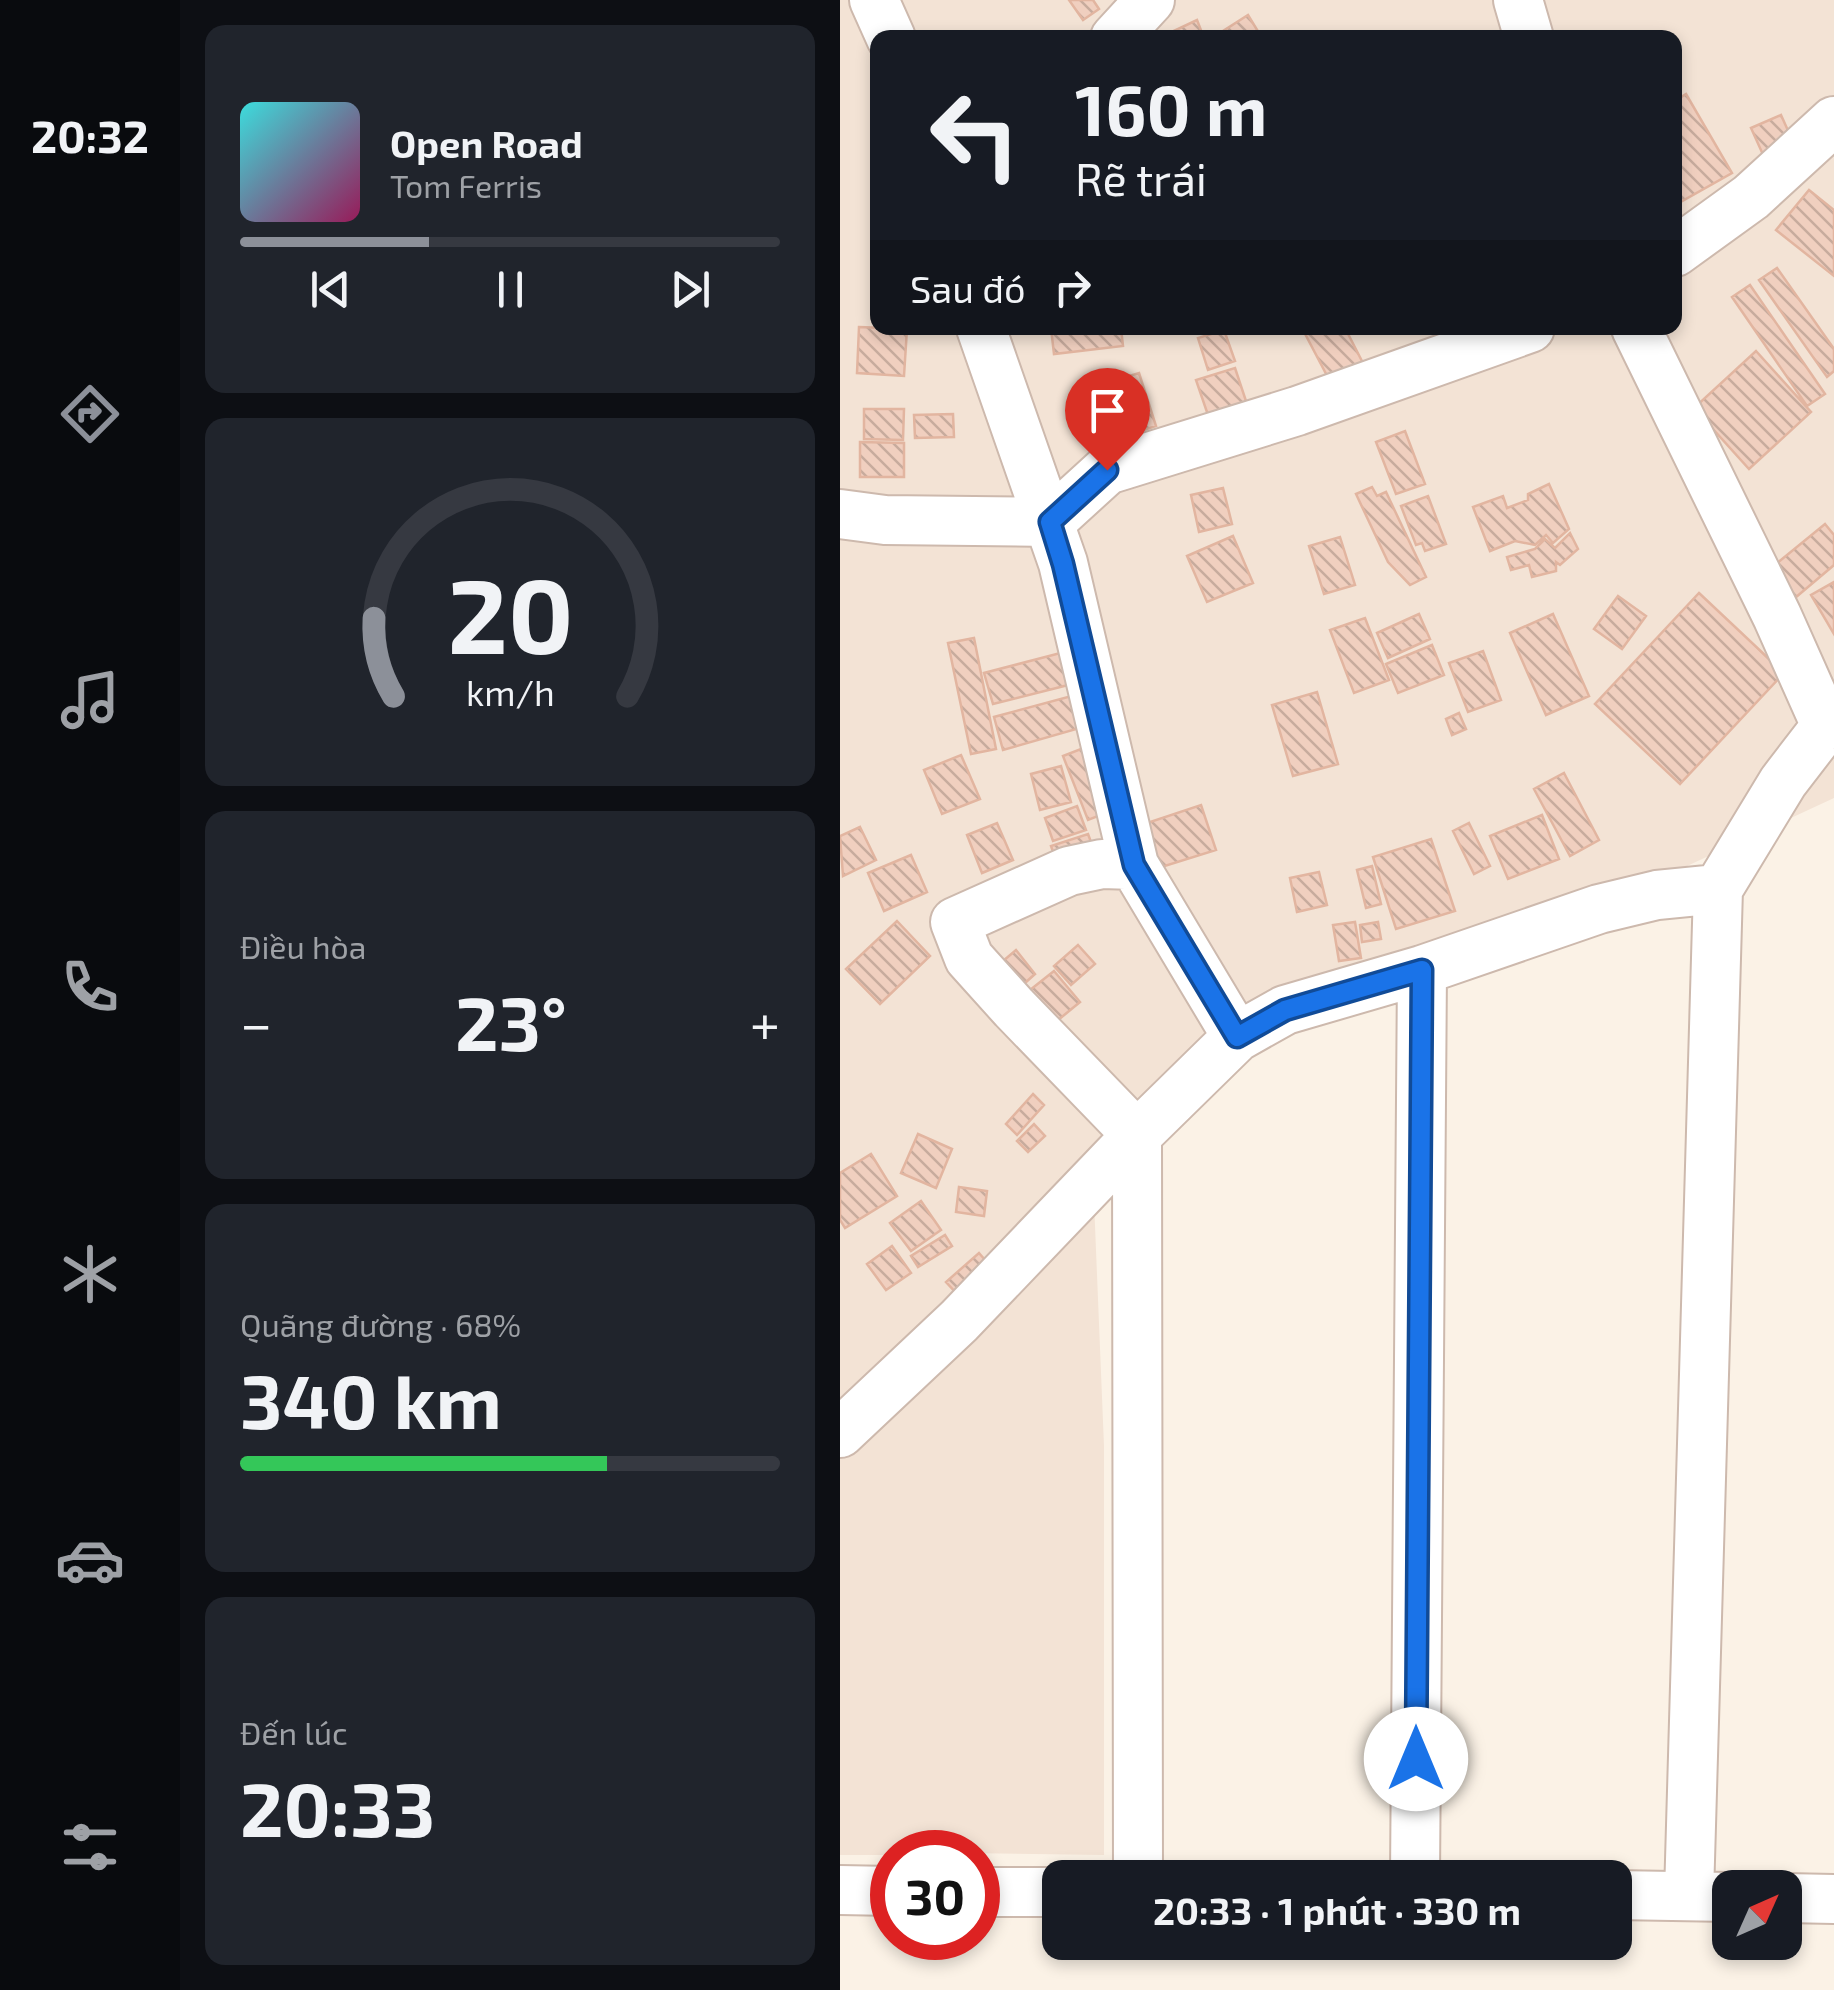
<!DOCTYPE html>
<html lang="vi">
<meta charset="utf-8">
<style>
body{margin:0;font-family:"Exo 2",sans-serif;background:#20242c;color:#f1f3f6;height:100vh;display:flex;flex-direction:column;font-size:38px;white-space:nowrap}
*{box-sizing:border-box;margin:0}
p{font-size:32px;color:#9ea1a6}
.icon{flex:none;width:55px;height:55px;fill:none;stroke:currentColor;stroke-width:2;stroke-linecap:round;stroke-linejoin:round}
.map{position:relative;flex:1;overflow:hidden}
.details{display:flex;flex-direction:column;gap:25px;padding:25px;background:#0d0f14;width:660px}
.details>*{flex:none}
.guide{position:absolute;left:30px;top:30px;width:812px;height:305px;border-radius:20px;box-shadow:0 5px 15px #0003;background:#171b24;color:#f1f3f6;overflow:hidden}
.needle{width:65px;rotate:45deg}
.tools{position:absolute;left:872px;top:1870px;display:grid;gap:20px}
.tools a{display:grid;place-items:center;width:90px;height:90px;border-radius:20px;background:#171b24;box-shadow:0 5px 15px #0003;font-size:50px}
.speed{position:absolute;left:30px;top:1830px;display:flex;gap:20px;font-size:50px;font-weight:700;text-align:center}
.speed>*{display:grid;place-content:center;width:130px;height:130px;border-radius:50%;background:#171b24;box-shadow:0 5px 15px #0003;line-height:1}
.speed .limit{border:15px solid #d22;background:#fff;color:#111}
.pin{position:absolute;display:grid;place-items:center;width:85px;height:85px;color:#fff;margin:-102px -42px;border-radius:50% 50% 50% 0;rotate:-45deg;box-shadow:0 0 10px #0007}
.pin .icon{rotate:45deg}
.me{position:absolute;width:110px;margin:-55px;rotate:0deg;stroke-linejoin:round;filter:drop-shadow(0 0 8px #0008)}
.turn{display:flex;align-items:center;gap:35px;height:210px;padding:0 40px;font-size:45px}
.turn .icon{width:130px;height:130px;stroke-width:2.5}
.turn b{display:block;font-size:70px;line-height:85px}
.then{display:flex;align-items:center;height:95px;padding:0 40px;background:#0003;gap:20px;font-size:38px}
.big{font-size:75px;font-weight:700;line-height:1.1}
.details .tile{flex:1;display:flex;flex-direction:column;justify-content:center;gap:15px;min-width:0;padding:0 35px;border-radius:20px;background:#20242c}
.details .dial{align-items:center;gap:0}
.dial svg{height:260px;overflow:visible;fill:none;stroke:#363941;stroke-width:7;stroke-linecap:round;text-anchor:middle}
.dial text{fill:#f1f3f6;stroke:none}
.song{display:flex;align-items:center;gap:30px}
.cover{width:120px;height:120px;border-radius:15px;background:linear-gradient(135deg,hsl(180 70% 55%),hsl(330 70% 35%))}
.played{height:10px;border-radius:5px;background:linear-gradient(90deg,#8c9099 35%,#363941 35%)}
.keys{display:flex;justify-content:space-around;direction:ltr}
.heat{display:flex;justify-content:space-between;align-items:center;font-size:55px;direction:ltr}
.charge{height:15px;border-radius:8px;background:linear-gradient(90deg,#34c759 68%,#363941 0)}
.trip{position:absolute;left:202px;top:1860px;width:590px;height:100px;border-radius:20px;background:#171b24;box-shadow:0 5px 15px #0003;font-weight:700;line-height:100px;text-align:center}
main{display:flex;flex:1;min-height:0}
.menu{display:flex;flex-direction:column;width:180px;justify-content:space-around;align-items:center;background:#090b0e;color:#9ea1a6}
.menu .icon{width:70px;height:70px}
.menu .active{color:#8c9099}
.menu b{font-size:45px;color:#f1f3f6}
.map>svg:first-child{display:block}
</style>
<main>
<nav class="menu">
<b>20:32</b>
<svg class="icon active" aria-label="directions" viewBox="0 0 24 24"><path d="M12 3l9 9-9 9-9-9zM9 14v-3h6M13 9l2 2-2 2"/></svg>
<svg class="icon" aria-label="music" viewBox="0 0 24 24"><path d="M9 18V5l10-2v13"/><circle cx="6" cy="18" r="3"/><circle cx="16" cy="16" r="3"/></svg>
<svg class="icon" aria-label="phone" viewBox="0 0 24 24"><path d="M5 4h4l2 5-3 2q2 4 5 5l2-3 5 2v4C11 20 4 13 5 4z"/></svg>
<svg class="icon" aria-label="climate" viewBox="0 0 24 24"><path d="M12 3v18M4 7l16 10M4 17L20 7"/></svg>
<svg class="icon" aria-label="car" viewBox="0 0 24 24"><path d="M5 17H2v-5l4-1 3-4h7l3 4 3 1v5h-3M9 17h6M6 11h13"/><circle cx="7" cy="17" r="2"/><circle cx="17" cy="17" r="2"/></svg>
<svg class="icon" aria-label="filters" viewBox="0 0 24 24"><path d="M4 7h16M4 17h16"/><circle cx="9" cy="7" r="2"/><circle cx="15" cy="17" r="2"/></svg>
</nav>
<section class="details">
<div class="tile">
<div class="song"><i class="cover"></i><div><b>Open Road</b><p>Tom Ferris</p></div></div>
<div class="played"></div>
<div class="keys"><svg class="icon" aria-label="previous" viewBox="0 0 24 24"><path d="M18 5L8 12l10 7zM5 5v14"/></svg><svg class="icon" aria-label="pause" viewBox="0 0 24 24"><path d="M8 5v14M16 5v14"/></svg><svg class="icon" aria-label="next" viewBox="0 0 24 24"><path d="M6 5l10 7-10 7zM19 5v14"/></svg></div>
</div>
<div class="tile dial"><svg viewBox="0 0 100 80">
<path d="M14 69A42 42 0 1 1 86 69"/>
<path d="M14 69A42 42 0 0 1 8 45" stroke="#8c9099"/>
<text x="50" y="56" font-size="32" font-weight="700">20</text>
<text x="50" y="72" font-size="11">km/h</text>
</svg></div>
<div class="tile"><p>Điều hòa</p>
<div class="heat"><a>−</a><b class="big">23°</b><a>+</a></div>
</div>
<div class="tile"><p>Quãng đường · 68%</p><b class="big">340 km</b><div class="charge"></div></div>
<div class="tile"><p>Đến lúc</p><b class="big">20:33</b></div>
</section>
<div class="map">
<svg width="994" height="1990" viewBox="0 0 994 1990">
<defs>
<pattern id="building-back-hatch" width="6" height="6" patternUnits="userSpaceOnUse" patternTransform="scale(2.5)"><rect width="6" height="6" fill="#f0cfbf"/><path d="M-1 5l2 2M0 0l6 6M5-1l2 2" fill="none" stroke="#c7ab9d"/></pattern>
</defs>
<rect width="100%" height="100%" fill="#fbf2e6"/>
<!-- residential -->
<path fill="#f3e3d5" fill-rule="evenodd" d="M0 0H994V798L834 872 408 1003 252 1152 264 1446V1855L52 1852V1855H0ZM38 38H835V328H38Z"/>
<!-- building -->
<path fill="url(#building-back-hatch)" stroke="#e2b5a0" stroke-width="2.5" d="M229 0H253L259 9 243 20Z
M408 15 422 38H383L380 33Z
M357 20 364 38H319Z
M846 94 892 173 835 205V101Z
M941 115 954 144 925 159 911 128Z
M969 190 994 210V276L936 230Z
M937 268 994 349V371L987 377 919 280Z
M910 285 985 394 967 406 892 297Z
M19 327 67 329 64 376 17 373Z
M211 328H281L283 346 214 354Z
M462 328H505L526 369 493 387Z
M384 330 395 361 368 370 358 338Z
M916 351 971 412 909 469 854 408Z
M395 368 408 407 370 421 356 380Z
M299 373 316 426 286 436 269 382Z
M24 409H64L63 440 24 439Z
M113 414 114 437 75 438 74 415Z
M565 431 585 484 556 494 536 442Z
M20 442 64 443V477H20Z
M709 484 729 529 713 543 706 535 695 545 675 541 650 551 633 507 663 496 667 508 688 500V494Z
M532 487 537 496 546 492 586 577 570 585 548 562 516 494Z
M383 488 392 524 359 532 351 495Z
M588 496 606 544 585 551 582 543 576 545 561 506Z
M985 524 994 535V565L955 598 930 569Z
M730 533 738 549 720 565 716 562V571L692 577 689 565 671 570 667 557 695 549 705 539 715 548Z
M393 536 413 583 367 602 347 556Z
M500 537 515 585 484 594 469 546Z
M994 582V634L971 595Z
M859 593 944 673 840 784 755 704Z
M778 596 806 616 782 649 754 629Z
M579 614 590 639 548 658 537 633Z
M713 614 749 696 706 715 670 633Z
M525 618 549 680 514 693 490 630Z
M134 638 156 749 131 754 108 643Z
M592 645 604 675 558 693 546 664Z
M228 651 236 683 153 704 144 673Z
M643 651 661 700 628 712 609 663Z
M477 692 498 764 453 776 432 705Z
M239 694 247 726 163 750 154 717Z
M619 713 626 729 612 735 606 719Z
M251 745 276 809 248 820 223 756Z
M121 755 140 799 102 814 84 770Z
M221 766 231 802 200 810 191 774Z
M724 773 759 840 730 856 694 789Z
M361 805 376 850 312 870 298 826Z
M237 806 246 830 213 841 205 818Z
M702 815 719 859 668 879 650 836Z
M157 823 173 860 142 873 127 835Z
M629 823 650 866 634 874 613 831Z
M20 827 36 860 3 876 0 836Z
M248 834 255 853 218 866 211 846Z
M591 839 615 911 556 929 533 857Z
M71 855 87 892 44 911 28 873Z
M532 866 541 904 526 908 517 870Z
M479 872 487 905 457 912 450 878Z
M57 921 90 956 40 1004 6 969Z
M515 922 521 958 499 961 493 925Z
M538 922 541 939 522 942 520 925Z
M238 945 255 964 231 985 214 966Z
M176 950 195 974 176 991 156 967Z
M214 971 240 1002 206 1030 180 998Z
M193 1094 204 1105 177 1135 166 1124Z
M194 1124 205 1136 188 1152 177 1141Z
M78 1134 112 1149 96 1188 61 1173Z
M31 1154 57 1196 5 1228 0 1220V1173Z
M119 1187 147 1191 144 1216 116 1212Z
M81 1201 101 1230 71 1251 50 1223Z
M105 1235 112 1246 78 1267 71 1256Z
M52 1246 71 1273 46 1290 27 1264Z
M139 1253 151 1267 119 1296 106 1282Z"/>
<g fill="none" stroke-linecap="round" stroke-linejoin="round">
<defs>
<path id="minor" d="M34 0 51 38
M678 0 689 38
M275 38 310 0
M835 252 911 197 994 121
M141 328 223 563 294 865 397 1037
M796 328 937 616 986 726
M0 514 45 520 210 522 267 470 457 411 690 328
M294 865 262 864 229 871 115 922 129 958 174 1008 297 1135 298 1878
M0 1433 119 1321 297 1135 397 1037 445 1010 582 970 759 909 817 895 878 889 943 782 986 726 994 722
M575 1878 582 970
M0 1890 52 1891
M138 1892H220
M775 1895 890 1897
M849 1895 878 889
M945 1898 994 1899"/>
</defs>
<!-- minor casing -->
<use href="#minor" stroke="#cdb9ad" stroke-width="52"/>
<!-- minor -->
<use href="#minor" stroke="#fff" stroke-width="48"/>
</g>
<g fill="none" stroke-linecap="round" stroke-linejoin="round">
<defs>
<path id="route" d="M267 470 210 522 223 564 294 865 397 1037 445 1010 582 970 576 1759"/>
</defs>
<!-- route casing -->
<use href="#route" stroke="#114b97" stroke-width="25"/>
<!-- route -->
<use href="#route" stroke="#1a73e8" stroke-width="18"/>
</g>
</svg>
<div class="tools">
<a><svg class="needle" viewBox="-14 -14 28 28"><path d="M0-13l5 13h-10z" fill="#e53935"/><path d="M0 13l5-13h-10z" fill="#9ea1a6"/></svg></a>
</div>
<div class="speed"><div class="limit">30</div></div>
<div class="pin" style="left:267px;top:470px;background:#d93025"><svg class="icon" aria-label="arrive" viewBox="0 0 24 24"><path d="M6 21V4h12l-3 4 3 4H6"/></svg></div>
<svg class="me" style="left:576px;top:1759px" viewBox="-20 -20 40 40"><circle r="19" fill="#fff"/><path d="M0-13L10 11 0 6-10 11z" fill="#1a73e8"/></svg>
<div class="trip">20:33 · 1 phút · 330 m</div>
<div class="guide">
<div class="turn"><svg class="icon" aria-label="left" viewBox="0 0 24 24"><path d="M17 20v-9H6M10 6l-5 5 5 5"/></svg><div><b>160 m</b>Rẽ trái</div></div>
<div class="then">Sau đó<svg class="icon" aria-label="right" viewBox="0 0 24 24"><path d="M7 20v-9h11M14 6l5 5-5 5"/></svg></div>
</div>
</div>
</main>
